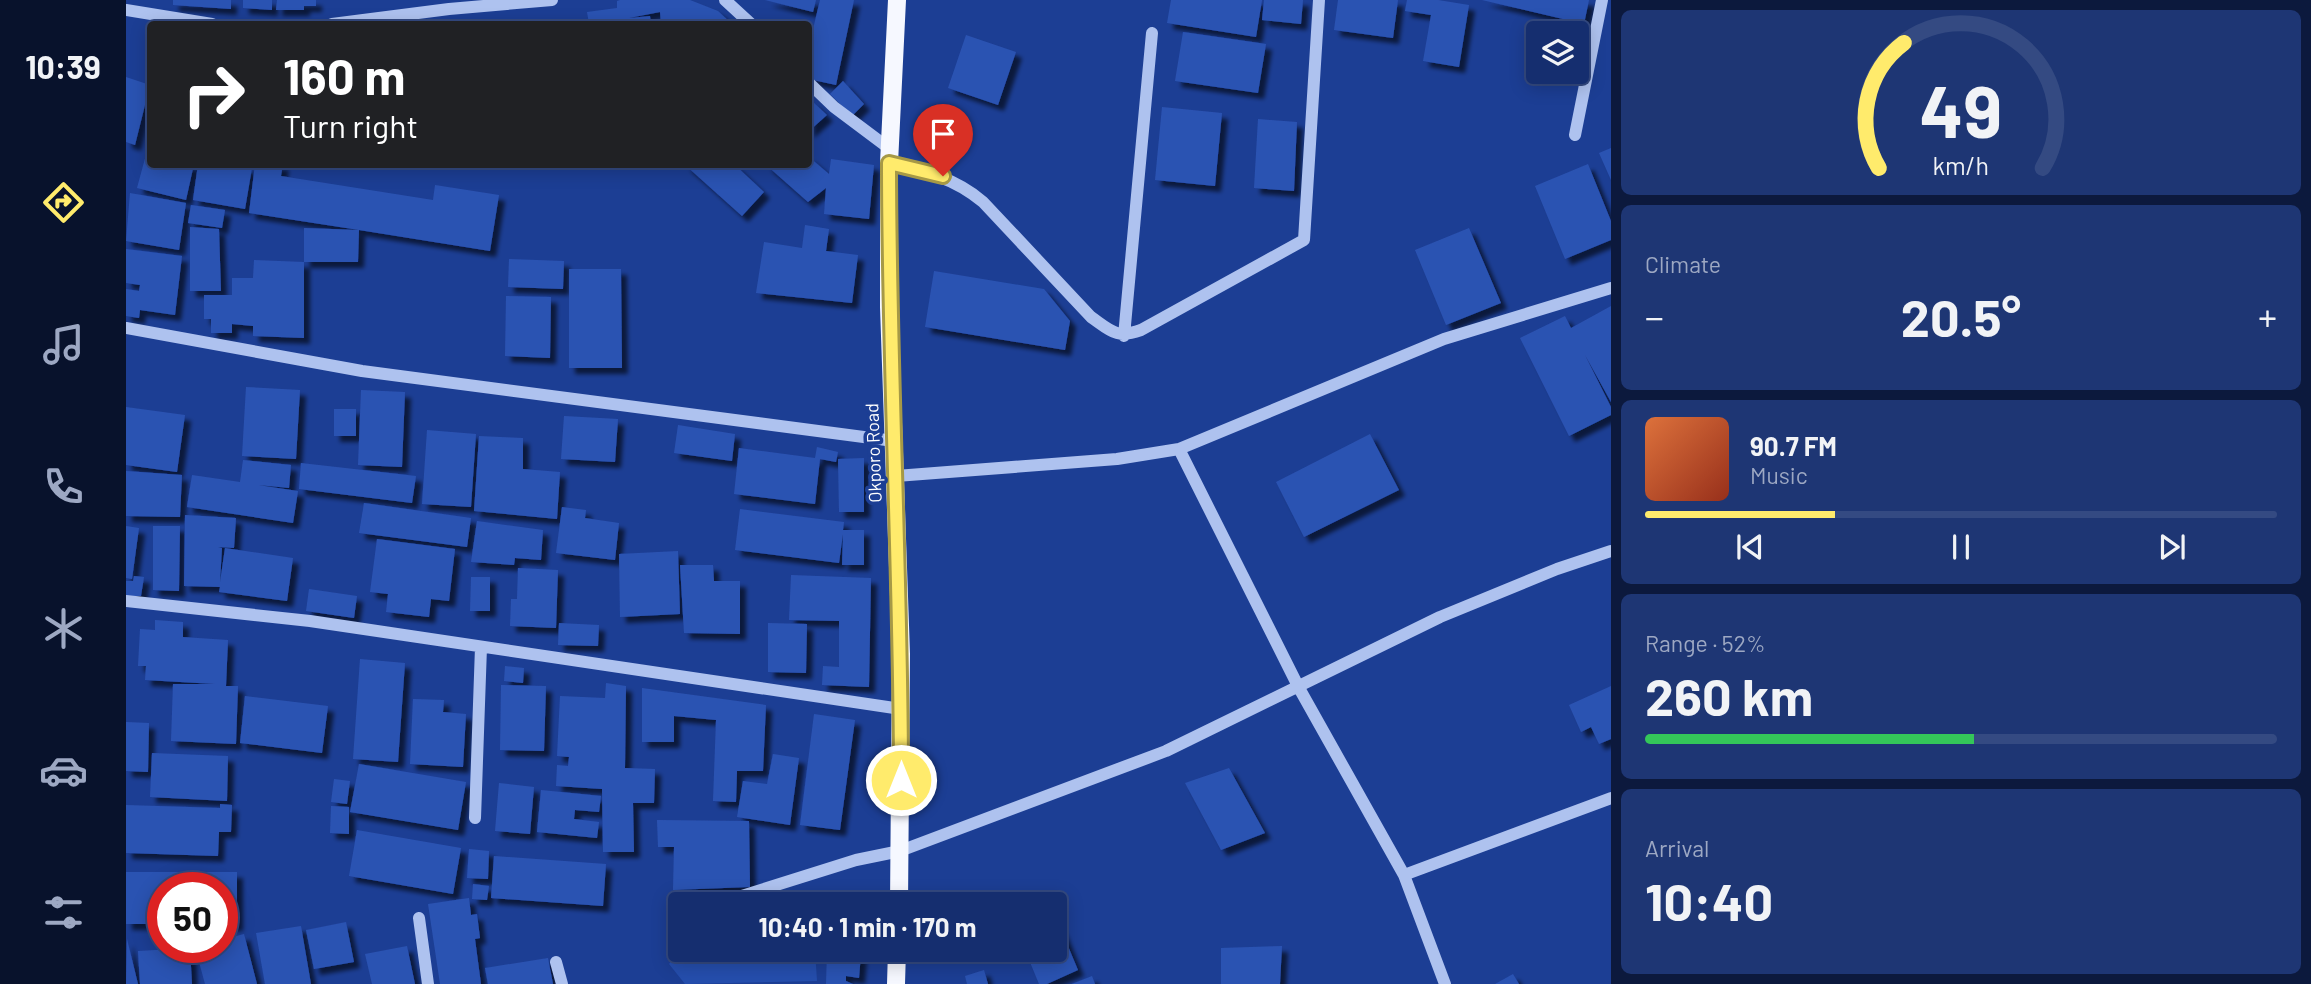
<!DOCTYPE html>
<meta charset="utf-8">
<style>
body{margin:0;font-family:Barlow,sans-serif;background:#1e3674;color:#f1f3f6;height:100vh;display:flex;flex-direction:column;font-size:26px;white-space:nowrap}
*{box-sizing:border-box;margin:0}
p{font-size:23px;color:#9da8c3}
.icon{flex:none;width:38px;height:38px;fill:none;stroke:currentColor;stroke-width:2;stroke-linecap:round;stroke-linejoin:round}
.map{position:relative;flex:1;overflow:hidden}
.sheet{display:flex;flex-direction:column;gap:10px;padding:10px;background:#0c193d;width:700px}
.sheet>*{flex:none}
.hud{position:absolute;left:21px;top:21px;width:665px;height:147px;border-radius:7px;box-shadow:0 4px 18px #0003,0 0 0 2px #344a82;background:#202124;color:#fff;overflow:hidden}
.controls{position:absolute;left:1400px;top:21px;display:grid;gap:14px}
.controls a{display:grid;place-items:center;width:63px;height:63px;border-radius:7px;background:#152e6f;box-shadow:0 4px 18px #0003,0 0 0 2px #344a82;font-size:35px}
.speed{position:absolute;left:21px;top:872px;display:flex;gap:14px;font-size:35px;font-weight:700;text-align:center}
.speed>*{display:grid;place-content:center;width:91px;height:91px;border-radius:50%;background:#152e6f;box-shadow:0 4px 18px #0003,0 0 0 2px #344a82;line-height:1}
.speed .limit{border:10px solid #d22;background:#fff;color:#111}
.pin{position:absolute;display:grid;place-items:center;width:60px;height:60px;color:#fff;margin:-72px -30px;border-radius:50% 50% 50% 0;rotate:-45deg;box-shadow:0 0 7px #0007}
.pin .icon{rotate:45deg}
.me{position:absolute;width:77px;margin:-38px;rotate:0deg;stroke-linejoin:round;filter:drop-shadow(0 0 5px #0008)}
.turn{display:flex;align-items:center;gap:24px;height:147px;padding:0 21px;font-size:32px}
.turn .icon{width:91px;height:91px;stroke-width:2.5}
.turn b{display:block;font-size:49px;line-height:60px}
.big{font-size:52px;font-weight:700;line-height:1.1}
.sheet .widget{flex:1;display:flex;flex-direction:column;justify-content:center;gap:10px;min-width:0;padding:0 24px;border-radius:10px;background:#1e3674}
.sheet .dial{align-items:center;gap:0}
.dial svg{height:182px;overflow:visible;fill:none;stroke:#344a82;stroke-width:7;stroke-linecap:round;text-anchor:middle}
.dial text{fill:#f1f3f6;stroke:none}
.song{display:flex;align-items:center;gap:21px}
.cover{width:84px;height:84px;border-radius:10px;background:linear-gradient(135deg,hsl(20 70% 55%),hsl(10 70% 35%))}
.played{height:7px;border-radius:4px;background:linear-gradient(90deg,#ffeb6c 30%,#344a82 30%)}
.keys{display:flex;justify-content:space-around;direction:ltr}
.heat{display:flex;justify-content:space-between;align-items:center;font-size:38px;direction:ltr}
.charge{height:10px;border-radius:5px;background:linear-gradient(90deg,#34c759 52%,#344a82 0)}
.trip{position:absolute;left:542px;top:892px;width:399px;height:70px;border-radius:7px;background:#152e6f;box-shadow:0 4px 18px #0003,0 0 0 2px #344a82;font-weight:700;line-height:70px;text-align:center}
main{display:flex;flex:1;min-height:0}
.tab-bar{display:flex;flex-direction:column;width:126px;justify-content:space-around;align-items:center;background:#08122c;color:#9da8c3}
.tab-bar .icon{width:49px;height:49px}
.tab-bar .current{color:#ffeb6c}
.tab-bar b{font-size:32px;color:#f1f3f6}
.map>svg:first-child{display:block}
</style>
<main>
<nav class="tab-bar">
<b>10:39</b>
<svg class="icon current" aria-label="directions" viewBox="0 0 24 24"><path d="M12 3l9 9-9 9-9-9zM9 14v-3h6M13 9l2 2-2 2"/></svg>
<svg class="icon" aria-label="music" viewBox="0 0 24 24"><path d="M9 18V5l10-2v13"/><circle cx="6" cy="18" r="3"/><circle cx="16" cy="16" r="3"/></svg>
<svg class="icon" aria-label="phone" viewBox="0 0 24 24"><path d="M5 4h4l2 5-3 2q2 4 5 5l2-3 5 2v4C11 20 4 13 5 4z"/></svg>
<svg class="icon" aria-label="climate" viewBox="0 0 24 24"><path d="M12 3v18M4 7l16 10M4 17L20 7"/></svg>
<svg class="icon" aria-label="car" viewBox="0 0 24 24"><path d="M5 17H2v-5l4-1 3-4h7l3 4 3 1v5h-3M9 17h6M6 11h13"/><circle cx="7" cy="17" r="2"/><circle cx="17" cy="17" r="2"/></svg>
<svg class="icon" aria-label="filters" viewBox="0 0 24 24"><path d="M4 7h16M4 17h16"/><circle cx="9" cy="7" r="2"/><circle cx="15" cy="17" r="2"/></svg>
</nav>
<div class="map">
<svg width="1485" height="984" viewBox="0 0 1485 984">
<defs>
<filter id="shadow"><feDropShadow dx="6" dy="6" stdDeviation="2" flood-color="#0009"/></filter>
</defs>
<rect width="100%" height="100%" fill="#1c3e94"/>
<!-- green -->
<path fill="#254ead" d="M555 947V950H689L691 981 559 984 543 964Z"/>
<!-- building -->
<path fill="#2b53b2" filter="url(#shadow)" d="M47 0H105V9L47 5Z
M117 0H146V10L117 8Z
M151 0H190V6H178V10H150Z
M494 0H564L592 11 606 24H535L534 12 503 18 524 16 525 24H463L461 12 491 8V1Z
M639 0H690L687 12Z
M694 0H728L710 85 687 80 682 71V50Z
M1045 0H1136L1130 37 1041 23Z
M1138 0H1177L1175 24 1136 20Z
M1212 0H1272L1267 38 1208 30Z
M1281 0H1312L1343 5 1333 67 1297 61 1305 15 1279 11Z
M1356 0H1463L1458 24Z
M1057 32 1140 44 1132 93 1049 81Z
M840 35 890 52 872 105 822 88Z
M0 77 24 85 9 145 0 142Z
M717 81 738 104 726 116 704 94Z
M687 102 701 115 682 132V107Z
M1036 107 1096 113 1089 186 1029 180Z
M1132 119 1171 122 1168 191 1128 188Z
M24 140V164H68L60 200 11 188Z
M1485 148V180L1473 153Z
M682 156 703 174 705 159 748 165 743 219 698 214 700 188 682 202 639 164H682Z
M72 164 126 168 119 209 67 200Z
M129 164H157L155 176 307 200 309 185 373 195 364 251 233 230 232 262H178V228L233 230 123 213Z
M558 164H608L638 192 616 216Z
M1462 164 1485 221V240L1439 259 1409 186Z
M4 193 60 203 53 250 0 241Z
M65 205 99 210 96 228 62 223Z
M679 225 703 229 700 251 732 255 726 303 630 293 638 242 676 248Z
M64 227 93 229 95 291H64Z
M1343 228 1375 303 1320 325 1289 250Z
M0 249 56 256 49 315 14 310 13 318 0 316V289L13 291 14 285 0 283Z
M383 259 438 261 437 289 382 287Z
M128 260 178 262V338L127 336V326L106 324V333H85V319H78V295H106V278H127Z
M443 269H495L496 368H443Z
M808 271 918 289 944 321 939 350 799 327Z
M380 296 425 297 424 358 379 356Z
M1485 306V402L1459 355 1485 407V415L1443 436 1394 338 1439 316 1445 328Z
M120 387 174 390 170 459 116 456Z
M235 390 279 392 276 467 232 465Z
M0 407 59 415 51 472 0 465Z
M208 409H230V436H208Z
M438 416 492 419 489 462 435 459Z
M552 425 609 434 606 461 548 453Z
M301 430 350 434 345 507 296 504Z
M1244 434 1273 490 1178 537 1150 482Z
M353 436 397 438V469L434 472 431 519 348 511Z
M691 447 712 452 710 462 694 459 689 504 608 494 613 448 689 458Z
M738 458V512H713L712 459Z
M117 460 165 465 163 488 132 485 172 491 167 523 61 507 66 475 114 482Z
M175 463 290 476 286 503 173 489Z
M0 471 56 475 54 517 0 516Z
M238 503 345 518 341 547 233 533Z
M436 507 460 510 459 518 493 523 489 560 430 553Z
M614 509 718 522 717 530H738V565H716L717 534 713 563 609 550Z
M59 515 110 518 108 548 92 547 96 548 94 582 99 548 167 558 161 601 93 592 94 587 58 586Z
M351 521 417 530 415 560 389 558 388 565 345 562Z
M0 526 13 528 6 579 0 578Z
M27 526H54L53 591 27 590Z
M251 539 329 549 323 601 305 599 303 617 260 612 262 594 244 592Z
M552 551 554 614 494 617 493 554Z
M554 565H587L588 581H614V634L558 633Z
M392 568 432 570 430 628 384 626 385 599H391Z
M665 575 745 578 743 687 696 685 697 666 713 667V621L663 620Z
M8 576 18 577 15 596H0V581H7Z
M345 577H364V611H344Z
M183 589 231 596 228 618 180 611Z
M29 620 57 622V637L102 640 100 686H112L110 744 45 741 47 684H89L19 680 20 666H12L14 629 29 630Z
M433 623 473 625 472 646 432 645Z
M642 623 681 624 680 673 642 672Z
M234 659 279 663 272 762 227 759Z
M379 666 398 668 397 683 378 681Z
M480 683 500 686 499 768 529 769 528 803H507L508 852H477L476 789 430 786 431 765 442 766 443 757 431 756 434 696 479 698Z
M375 685 420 686 418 751 374 750Z
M1485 686V739L1473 744 1465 727 1455 732 1443 705Z
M516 688 640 705 637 771H611L610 802 587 801 590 720 548 716V742H516Z
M119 696 202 706 196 753 114 743Z
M287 699 318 700 317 712 340 714 337 767 284 764Z
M688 714 729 720 714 830 674 825Z
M0 722 23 723 22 772 0 771Z
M26 753 102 756 101 801 24 797Z
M647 754 673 758 664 825 611 817 617 781 641 784Z
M233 764 340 782 332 830 224 812Z
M1103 768 1139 833 1095 850 1059 783Z
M208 779 224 781 221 804 205 802Z
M373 783 408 787 404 834 369 831Z
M415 790 475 796 473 812 449 810 448 819 473 822 471 838 411 832Z
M94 804 106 805 105 832H93L92 856 0 853V805L94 808Z
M205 806 223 807V834L204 833Z
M531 820 623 821 624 887 547 890 548 847H532Z
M231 830 335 848 327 894 223 876Z
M343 849 363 851 362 879 341 878Z
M368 856 480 864 477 906 365 898Z
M0 872H111V925H96V887H37V924H0Z
M347 884 363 886 361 900 346 899Z
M343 898 345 915 351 914 354 938 349 939 355 984H314L302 904Z
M220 922 228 962 188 969 180 930Z
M175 926 185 984H139L130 933Z
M934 927 952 970 921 984H913L899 950H929V929Z
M118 934 131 984H79L69 947H96V940Z
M1 939 12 984H0Z
M281 946 289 984H246L239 954Z
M1156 946 1154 984H1095V948Z
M64 948 66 984H14L12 951Z
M701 951 735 954 733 978 720 976V981L727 984H700Z
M422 958 427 984H362L359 968Z
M858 970 862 984H841L839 976Z
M1387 974 1393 984H1369Z
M966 976 969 984H946Z"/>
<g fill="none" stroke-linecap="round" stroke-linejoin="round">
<!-- minor -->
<path stroke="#aec2ef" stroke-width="12" d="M599 0 625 24
M0 10 86 24
M206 24 323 9 426 0
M682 82 708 107 764 149
M1449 135 1476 0
M763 163C799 171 829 178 857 202L965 317C985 331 990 339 1015 330L1178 240 1193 0
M0 328 236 371 768 441
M998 336 1026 33
M1053 449 1173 688 1278 875 1319 984
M770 476 991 459 1053 449 1318 339 1485 288
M0 601 184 621 775 709
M349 818 355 647
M1278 875 1485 798
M587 905 730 860 774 851 1040 751 1314 617 1431 569 1485 551
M293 918 302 984
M430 962 436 984"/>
<!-- major -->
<path stroke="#f6f8ff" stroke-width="18" d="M771 0 763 163V307L775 654 773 905
M770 984 771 950"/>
</g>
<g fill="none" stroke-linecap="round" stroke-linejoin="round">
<defs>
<path id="route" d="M775 780C775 574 763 369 763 163L817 176"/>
</defs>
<!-- route casing -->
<use href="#route" stroke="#a69946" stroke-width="18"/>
<!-- route -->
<use href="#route" stroke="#ffeb6c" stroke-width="12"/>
</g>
<g text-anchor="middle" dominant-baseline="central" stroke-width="7" stroke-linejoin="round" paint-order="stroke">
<!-- street labels -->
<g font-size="18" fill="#fff" stroke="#1c3e94">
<text transform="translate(747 453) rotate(-92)">Okporo Road</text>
</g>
</g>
</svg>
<div class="controls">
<a><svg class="icon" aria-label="layers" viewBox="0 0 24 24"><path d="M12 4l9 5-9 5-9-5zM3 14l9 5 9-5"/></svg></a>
</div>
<div class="speed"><div class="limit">50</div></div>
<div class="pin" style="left:817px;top:176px;background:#d93025"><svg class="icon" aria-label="arrive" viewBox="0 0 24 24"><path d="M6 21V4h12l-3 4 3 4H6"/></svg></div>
<svg class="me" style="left:775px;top:780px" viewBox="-20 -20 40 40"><circle r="17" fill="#ffeb6c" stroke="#fff" stroke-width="3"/><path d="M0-11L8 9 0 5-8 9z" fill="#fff"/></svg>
<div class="trip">10:40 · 1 min · 170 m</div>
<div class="hud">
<div class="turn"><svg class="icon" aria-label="right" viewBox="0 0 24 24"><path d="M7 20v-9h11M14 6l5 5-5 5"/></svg><div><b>160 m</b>Turn right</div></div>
</div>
</div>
<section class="sheet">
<div class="widget dial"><svg viewBox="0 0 100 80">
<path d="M14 69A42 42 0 1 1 86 69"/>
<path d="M14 69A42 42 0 0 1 25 14" stroke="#ffeb6c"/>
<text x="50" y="56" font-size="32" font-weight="700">49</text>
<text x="50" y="72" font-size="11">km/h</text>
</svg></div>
<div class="widget"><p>Climate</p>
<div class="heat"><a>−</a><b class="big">20.5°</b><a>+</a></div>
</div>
<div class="widget">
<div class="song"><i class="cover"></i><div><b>90.7 FM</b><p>Music</p></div></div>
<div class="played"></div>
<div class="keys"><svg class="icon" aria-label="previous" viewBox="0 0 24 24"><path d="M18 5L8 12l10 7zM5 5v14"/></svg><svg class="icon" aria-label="pause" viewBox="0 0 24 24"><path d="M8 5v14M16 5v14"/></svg><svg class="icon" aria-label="next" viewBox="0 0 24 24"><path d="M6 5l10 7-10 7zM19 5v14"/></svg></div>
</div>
<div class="widget"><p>Range · 52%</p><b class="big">260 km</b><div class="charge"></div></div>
<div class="widget"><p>Arrival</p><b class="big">10:40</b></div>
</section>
</main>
